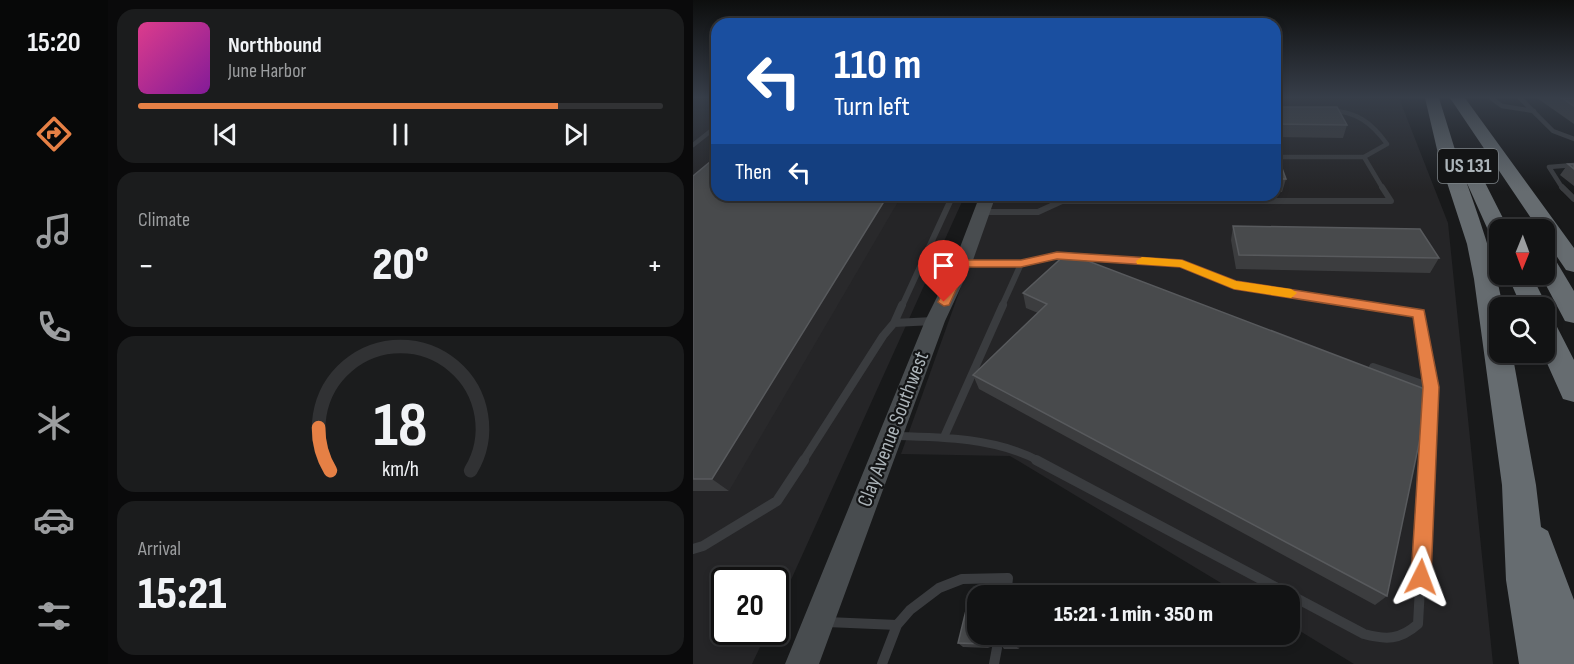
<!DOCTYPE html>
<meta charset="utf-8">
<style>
body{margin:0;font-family:"Sofia Sans Condensed",sans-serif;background:#1b1c1d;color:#f1f3f6;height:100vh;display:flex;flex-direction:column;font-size:22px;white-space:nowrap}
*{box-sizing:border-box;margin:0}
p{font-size:20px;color:#9c9ea0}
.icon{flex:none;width:33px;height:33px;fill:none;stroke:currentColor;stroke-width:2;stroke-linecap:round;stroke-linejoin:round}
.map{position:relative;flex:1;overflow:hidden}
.details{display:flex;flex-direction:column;gap:9px;padding:9px;background:#0a0a0b;width:585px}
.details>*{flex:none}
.guide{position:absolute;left:18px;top:18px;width:570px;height:183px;border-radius:18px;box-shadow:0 3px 9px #0003,0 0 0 2px #313234;background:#1a4fa0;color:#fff;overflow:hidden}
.needle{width:39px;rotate:181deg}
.fabs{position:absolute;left:796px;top:219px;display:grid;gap:12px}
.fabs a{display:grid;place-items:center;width:66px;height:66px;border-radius:12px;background:#121314;box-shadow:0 3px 9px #0003,0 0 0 2px #313234;font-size:30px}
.speed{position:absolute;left:18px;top:567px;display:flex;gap:12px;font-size:30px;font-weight:700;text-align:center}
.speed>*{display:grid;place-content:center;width:78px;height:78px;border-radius:50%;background:#121314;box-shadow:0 3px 9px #0003,0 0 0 2px #313234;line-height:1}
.speed .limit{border:3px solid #111;border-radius:9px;background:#fff;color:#111}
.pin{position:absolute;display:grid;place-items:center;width:51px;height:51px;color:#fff;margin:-62px -26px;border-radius:50% 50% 50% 0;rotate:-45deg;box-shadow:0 0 6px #0007}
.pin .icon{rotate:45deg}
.me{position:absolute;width:66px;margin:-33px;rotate:3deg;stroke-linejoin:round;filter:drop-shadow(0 0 4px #0008)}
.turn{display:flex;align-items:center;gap:21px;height:126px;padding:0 24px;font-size:27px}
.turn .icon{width:78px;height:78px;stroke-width:2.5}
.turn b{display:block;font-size:42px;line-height:51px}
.then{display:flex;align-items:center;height:57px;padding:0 24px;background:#0003;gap:12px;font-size:22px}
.big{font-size:45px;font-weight:800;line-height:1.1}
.details .card{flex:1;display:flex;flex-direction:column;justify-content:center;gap:9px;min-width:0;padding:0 21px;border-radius:18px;background:#1b1c1d}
.details .dial{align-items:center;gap:0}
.dial svg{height:156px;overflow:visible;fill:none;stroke:#313234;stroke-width:7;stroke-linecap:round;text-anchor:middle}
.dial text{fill:#f1f3f6;stroke:none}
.song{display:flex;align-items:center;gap:18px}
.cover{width:72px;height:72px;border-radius:9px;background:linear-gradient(135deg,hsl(330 70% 55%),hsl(290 70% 35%))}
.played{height:6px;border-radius:3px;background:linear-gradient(90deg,#e68045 80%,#313234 80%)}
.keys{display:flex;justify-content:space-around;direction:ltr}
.heat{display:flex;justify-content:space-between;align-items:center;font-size:33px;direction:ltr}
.trip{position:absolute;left:274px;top:585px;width:333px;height:60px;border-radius:18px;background:#121314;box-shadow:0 3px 9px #0003,0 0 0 2px #313234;font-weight:800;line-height:60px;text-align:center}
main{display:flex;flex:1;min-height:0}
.tabs{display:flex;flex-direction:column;width:108px;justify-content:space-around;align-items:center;background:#070808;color:#9c9ea0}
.tabs .icon{width:42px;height:42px}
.tabs .on{color:#e68045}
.tabs b{font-size:27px;color:#f1f3f6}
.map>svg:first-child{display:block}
</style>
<main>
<nav class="tabs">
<b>15:20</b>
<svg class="icon on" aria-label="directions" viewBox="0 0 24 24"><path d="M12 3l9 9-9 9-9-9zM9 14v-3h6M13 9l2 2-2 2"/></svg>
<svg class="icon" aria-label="music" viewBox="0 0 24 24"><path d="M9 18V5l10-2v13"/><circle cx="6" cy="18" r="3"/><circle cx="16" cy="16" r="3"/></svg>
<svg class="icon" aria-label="phone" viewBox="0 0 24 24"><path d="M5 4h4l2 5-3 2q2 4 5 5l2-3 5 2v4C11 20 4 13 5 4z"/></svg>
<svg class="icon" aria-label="climate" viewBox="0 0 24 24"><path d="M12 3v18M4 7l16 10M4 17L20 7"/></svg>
<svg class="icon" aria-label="car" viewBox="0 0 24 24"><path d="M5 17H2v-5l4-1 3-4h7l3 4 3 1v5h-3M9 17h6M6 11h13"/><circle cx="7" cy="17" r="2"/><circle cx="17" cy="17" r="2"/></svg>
<svg class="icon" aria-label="filters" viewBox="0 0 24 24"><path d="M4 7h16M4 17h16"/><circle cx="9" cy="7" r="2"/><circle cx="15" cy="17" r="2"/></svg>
</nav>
<section class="details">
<div class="card">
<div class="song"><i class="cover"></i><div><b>Northbound</b><p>June Harbor</p></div></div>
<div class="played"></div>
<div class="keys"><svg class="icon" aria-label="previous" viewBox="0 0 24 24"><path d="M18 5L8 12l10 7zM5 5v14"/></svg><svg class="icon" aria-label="pause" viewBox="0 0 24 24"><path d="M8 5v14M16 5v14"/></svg><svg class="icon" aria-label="next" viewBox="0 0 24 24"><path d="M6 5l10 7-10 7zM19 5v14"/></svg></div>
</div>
<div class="card"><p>Climate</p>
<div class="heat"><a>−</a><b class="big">20°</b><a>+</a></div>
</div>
<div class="card dial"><svg viewBox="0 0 100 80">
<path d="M14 69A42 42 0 1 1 86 69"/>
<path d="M14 69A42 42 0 0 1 8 47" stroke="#e68045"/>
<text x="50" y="56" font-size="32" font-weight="700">18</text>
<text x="50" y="72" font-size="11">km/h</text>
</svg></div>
<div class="card"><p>Arrival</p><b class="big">15:21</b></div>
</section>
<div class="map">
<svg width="881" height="664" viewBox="0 0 881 664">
<rect width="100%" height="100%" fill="#18191a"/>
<!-- built -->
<path fill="#252527" d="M0 98H24V195H272L83 613 82 580H32V632H74L59 664H0Z
M582 98H706L755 223 800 664H661L597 625V596L548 595 317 456 208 454 301 195H582Z"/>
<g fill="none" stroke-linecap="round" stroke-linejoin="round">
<!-- lane-far3 -->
<path stroke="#3a3c3f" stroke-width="4.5" d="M798 98 809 106 841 111
M827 98 860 131 881 139
M0 145 24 126
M582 157H671L694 144C678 122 664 112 636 110
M671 157 690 189
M870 189 856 167 881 165"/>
<!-- lane-far2 -->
<path stroke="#3a3c3f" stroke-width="6" d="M869 187 881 199
M289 212H345L369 201H698L689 187
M270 263 328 264 364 255 489 264 541 284 684 306
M209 306 260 195
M309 306 328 264"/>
<!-- lane-far1 -->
<path stroke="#3a3c3f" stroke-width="8" d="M674 305 726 313 738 387 734 461
M201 323 209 305
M680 367 738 387
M202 436C250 437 303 438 346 461
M251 437 310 305
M110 461 190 336 201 323 240 321"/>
<!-- lane -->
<path stroke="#3a3c3f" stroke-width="10" d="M343 460 671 634C693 640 707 640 725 624L734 460
M0 549 10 546 84 501 111 460
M134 622 204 625
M189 664 204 625 217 610 246 588 269 579 315 578 313 596
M301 664 304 648"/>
<!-- secondary -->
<path fill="#484c4f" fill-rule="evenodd" d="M287 195H303L279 263 252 321 126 664H92L232 321 261 263Z"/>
<!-- highway -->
<path fill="#666c70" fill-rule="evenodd" d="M732 98H746L763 153 770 150 776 151 816 230H807V241L799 239 773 181C788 223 802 263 810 308H807V352H819L843 485 848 527 855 531 881 600V664H826L813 580 809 485 781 279 774 244 746 158Z
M757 98H772L881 248V272L873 270 852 239V230H846Z
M852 254 860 256 881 291V323L872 321 847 274H852Z
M814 274H838L855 308 852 313V308H829Z
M852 318 861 321 881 360V402L870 399 849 352H852Z"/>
</g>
<!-- wall -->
<path fill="#3c3d3f" d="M844 98H881V124Z
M582 107 654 125 650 138 582 137Z
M582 152 593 179 589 192H582Z
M875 164H881V186L867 175Z
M0 176 36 491H0Z
M412 195H450V196Z
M540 226 746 258 737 273 543 269 538 240Z
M374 253 694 596 682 605 286 389 280 375 345 313 333 308 330 293Z
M285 634H328L326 649H311L308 645 307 641H305L299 643 296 648 270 647 265 643Z"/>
<!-- shaded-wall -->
<path fill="#29292b" d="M195 195H209L36 491 19 479Z
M324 634H328L326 649 323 646Z
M301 637 305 641 299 643 296 648 292 644 295 639Z"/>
<!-- building -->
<path fill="#484a4c" stroke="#585a5d" stroke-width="1.5" d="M869 98H881V106Z
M582 107H644L654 125 582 124Z
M582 152H583L593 179H582Z
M24 156V195H195L19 479H0V176Z
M875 164H881V169Z
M540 226 727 229 746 258 546 255Z
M374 253 737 391 694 596 280 375 354 304 330 293Z
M277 594 304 596H285V634H324L323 646 308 645 306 639 301 637 295 639 292 644 265 643Z"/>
<!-- sky -->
<linearGradient id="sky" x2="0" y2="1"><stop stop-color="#0d0e0e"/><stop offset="0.51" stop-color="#373e49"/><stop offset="1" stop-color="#373e49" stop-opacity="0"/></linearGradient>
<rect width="881" height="191" fill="url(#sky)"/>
<!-- route -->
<path fill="#e68045" stroke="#96532d" stroke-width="1.5" d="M364 252 489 260 543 281 731 310 746 387 738 577 735 584 728 587 721 584 718 577 730 387 720 317 541 289 487 267 364 259 328 267H274L256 305 251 306 245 302 266 260H328Z"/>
<!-- slow -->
<path fill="#f59e0b" d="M449 257 489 260 543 281 598 289 604 293 598 298 541 289 487 267 444 264 443 261Z"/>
<g text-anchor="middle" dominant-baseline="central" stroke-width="4.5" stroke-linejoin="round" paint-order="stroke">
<!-- shield labels -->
<rect fill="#131415" stroke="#7e8488" stroke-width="1.5" x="745" y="149" width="60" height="34" rx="4.5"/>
<g font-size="20" font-weight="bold" fill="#acb4b9">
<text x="775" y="166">US 131</text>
</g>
<!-- street labels -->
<g font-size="21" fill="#acb4b9" stroke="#131415">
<text transform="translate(200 429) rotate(-69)">Clay Avenue Southwest</text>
</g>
</g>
</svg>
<div class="fabs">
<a><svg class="needle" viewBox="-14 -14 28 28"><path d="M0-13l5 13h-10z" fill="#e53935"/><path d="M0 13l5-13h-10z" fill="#9c9ea0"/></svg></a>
<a><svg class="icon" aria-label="search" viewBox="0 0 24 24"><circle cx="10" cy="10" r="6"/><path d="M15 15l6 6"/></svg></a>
</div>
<div class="speed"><div class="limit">20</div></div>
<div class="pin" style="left:251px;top:302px;background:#d93025"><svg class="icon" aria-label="arrive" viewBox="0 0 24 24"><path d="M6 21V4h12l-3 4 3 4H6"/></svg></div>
<svg class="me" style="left:728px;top:577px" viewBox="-20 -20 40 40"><path d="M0-17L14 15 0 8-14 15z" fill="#e68045" stroke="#fff" stroke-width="4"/></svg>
<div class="trip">15:21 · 1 min · 350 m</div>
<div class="guide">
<div class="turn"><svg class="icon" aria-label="left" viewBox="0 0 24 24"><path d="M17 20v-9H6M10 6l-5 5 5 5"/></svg><div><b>110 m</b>Turn left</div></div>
<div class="then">Then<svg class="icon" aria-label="left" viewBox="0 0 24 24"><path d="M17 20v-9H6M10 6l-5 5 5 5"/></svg></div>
</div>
</div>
</main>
